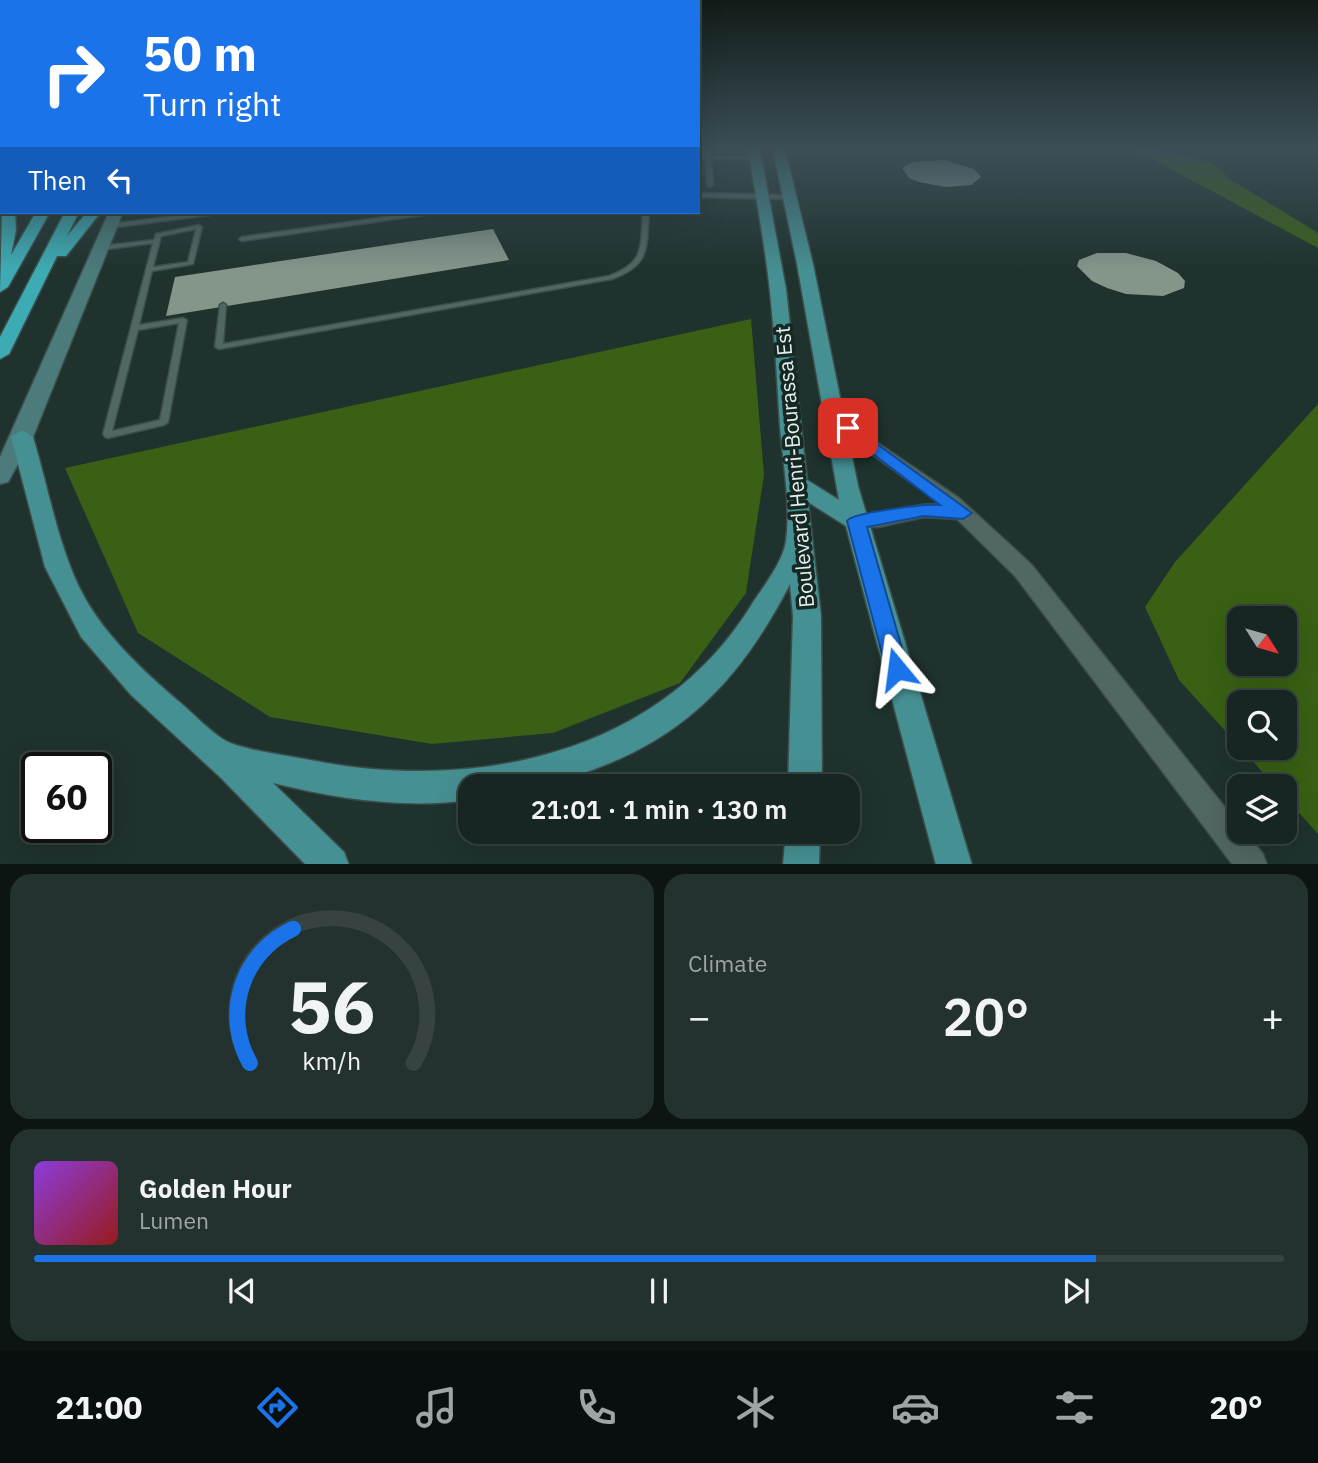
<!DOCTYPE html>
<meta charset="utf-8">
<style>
body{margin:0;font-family:"IBM Plex Sans",sans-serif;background:#24322f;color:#f1f3f6;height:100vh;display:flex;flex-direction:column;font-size:26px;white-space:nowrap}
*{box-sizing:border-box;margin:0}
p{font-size:23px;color:#9ea5a5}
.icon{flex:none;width:38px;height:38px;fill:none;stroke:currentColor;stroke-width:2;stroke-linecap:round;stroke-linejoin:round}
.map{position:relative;height:864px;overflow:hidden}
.details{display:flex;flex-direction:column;gap:10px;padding:10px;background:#0d1513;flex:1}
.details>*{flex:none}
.hud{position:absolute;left:0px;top:0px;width:700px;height:214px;box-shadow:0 7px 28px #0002,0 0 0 2px #364340;background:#1a73e8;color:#fff;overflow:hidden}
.needle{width:46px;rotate:127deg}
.tools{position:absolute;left:1227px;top:606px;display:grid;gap:14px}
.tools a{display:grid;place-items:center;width:70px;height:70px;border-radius:14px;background:#172622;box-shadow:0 7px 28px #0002,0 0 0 2px #364340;font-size:35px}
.speed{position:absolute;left:21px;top:752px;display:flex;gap:14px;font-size:35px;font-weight:700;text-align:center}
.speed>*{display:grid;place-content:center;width:91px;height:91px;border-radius:50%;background:#172622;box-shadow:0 7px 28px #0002,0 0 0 2px #364340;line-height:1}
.speed .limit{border:4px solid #111;border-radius:10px;background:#fff;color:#111}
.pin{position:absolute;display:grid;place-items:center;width:60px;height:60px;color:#fff;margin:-30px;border-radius:14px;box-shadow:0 4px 10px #0006}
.me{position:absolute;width:77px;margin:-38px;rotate:344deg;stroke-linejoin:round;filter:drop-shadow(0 0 5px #0008)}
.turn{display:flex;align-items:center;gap:24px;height:147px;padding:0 28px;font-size:32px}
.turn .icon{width:91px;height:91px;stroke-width:2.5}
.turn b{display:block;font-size:49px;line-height:60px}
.then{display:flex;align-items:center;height:66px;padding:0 28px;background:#0003;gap:14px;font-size:26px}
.big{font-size:52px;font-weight:600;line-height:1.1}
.details .widget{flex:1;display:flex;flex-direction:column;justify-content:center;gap:10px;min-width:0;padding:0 24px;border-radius:21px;background:#24322f}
.details .dial{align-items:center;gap:0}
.dial svg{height:182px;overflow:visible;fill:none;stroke:#364340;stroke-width:7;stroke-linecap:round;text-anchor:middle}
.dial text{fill:#f1f3f6;stroke:none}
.song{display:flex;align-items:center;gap:21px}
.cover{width:84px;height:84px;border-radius:10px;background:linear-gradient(135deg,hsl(270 70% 55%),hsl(0 70% 35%))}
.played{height:7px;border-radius:4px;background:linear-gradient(90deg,#1a73e8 85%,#364340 85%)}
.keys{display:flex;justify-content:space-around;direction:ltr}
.heat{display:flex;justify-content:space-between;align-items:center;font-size:38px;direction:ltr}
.details .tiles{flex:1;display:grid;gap:10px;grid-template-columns:1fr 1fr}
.widget:last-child{grid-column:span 2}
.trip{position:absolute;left:458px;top:774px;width:402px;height:70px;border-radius:21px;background:#172622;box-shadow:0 7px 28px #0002,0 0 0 2px #364340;font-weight:600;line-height:70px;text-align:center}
.tabs{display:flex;height:112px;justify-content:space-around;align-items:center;background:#090f0e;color:#9ea5a5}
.tabs .icon{width:49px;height:49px}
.tabs .active{color:#1a73e8}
.tabs b{font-size:32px;color:#f1f3f6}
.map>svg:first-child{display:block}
</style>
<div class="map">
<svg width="1318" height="865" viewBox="0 0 1318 865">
<rect width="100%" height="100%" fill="#1f322e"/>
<!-- green -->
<path fill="#396014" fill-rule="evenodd" d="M1135 150H1161L1212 163 1230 179 1318 233V248Z
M751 319 764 475 746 593 680 683 553 733 432 744 270 717 138 633 65 468Z
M1318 404V834L1285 797 1284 786H1275L1240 747H1284V702H1239V746L1179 680 1145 607 1175 562ZM1239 618H1284V663H1239Z"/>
<!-- building -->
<path fill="#84968a" d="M944 160 974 169 981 177 971 185 946 187 919 182 909 178 902 168 913 162Z
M493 229 509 260 166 316 175 277Z
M1097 253H1126L1156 261 1178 273 1185 281 1184 288 1163 296 1126 294 1107 288 1092 281 1077 266 1079 260Z"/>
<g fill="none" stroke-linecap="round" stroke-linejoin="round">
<defs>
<path id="service" d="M706 150H710L711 156 756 157 758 158 756 159H711L713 185 710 187 707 185 706 159 698 158V156H706Z
M698 193 790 195 793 197 790 199 698 197Z
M206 212H220L217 214 110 228 107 226 110 224Z
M420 212H433L430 214 242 241 239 239 242 237Z
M643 212H649C646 248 651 265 612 279L219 349 215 347 220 305 223 303 226 305 223 344 609 276C646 262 640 247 643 212Z
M199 225 202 227 193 264 152 271 139 325 183 318 187 320 168 422 164 425 108 438 105 437 103 434 153 243 101 250 98 248 101 246 154 240 156 234ZM196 229 188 262 153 267 161 236ZM179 323 160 420 112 431 138 330Z"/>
<path id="minor" d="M832 412 959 498 1031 564 1239 825V831H1244L1263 854 1267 865H1233L1015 576 957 519 924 517 878 527 849 526 846 521 849 516C859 513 868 514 878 513 899 510 918 503 941 504L826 421 823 417Z"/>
<path id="secondary" d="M109 212H123L33 437 8 482 0 484V457Z"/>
<path id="primary" d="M748 150H760L786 289 807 480 839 500 797 264 773 150H785L813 264 858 486 972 865H936L846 526 808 502 821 616 822 786H788L793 616 790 584C743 675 689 735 592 770 577 775 561 783 546 785 522 789 495 786 471 786V800C403 809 339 799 273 783L344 852 349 865H306L220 777 131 695 81 637 45 567 11 437 22 430 33 437C48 487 57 540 79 587 101 632 140 668 177 700 193 713 209 731 226 741 243 750 290 756 310 760 474 793 660 755 752 604 763 587 783 562 786 541 791 505 783 463 780 427 777 382 775 337 770 292 765 245 756 197 748 150Z
M786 831H820L819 865H783Z"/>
<path id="motorway" d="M2 211 15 212 16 230 11 255 36 212H50L8 287 0 292Z
M65 212H79L67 236 87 212H101L66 256H57L9 354 0 359V337Z"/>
</defs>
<!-- service casing -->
<use href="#service" stroke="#3c4d4a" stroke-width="3"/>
<!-- minor casing -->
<use href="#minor" stroke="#3c4d4a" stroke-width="3"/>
<!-- secondary casing -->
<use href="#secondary" stroke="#3c4d4a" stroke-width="3"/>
<!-- primary casing -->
<use href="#primary" stroke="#3c4d4a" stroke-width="3"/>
<!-- motorway casing -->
<use href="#motorway" stroke="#3c4d4a" stroke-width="3"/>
<!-- service -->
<use href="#service" fill="#516762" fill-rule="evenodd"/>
<!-- minor -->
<use href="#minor" fill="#516762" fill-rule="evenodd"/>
<!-- secondary -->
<use href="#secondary" fill="#4b7b7b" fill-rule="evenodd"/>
<!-- primary -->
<use href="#primary" fill="#459093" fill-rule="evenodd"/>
<!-- motorway -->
<use href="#motorway" fill="#3dabb4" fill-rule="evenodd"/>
</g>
<!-- sky -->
<linearGradient id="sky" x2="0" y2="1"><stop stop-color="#111c19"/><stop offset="0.55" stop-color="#3c4f57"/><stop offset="1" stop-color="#3c4f57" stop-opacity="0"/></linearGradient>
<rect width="1318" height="271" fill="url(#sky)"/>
<!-- route -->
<path fill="#1a73e8" stroke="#114b97" stroke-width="2" d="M848 423 972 513 963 519 924 516 867 527 908 669 904 676 897 679 889 676 886 669 847 521C852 512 927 504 940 505L843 431V424Z"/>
<g text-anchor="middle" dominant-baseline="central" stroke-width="7" stroke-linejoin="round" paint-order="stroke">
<!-- street labels -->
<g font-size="21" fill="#e4f0ed" stroke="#152824">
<text transform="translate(794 467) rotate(-95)">Boulevard Henri-Bourassa Est</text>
</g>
</g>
</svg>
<div class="tools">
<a><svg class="needle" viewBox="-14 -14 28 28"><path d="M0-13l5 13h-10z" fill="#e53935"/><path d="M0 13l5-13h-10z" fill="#9ea5a5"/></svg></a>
<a><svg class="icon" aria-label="search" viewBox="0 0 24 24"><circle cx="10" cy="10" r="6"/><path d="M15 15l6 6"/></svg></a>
<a><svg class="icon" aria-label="layers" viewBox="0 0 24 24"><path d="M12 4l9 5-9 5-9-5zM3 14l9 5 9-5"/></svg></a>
</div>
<div class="speed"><div class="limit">60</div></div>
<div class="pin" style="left:848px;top:428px;background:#d93025"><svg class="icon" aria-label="arrive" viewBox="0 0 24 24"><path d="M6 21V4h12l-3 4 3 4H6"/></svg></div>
<svg class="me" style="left:897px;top:669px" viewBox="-20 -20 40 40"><path d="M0-17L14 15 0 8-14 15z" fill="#1a73e8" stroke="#fff" stroke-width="4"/></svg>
<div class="trip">21:01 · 1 min · 130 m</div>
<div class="hud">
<div class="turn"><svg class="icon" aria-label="right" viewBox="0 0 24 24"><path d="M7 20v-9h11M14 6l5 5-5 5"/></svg><div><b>50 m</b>Turn right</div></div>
<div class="then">Then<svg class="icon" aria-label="left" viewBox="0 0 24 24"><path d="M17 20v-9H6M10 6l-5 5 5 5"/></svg></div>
</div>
</div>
<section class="details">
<div class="tiles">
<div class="widget dial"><svg viewBox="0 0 100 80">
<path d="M14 69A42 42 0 1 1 86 69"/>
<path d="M14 69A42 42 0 0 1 33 10" stroke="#1a73e8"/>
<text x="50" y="56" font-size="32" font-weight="700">56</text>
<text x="50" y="72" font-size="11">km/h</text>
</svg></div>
<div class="widget"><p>Climate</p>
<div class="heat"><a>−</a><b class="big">20°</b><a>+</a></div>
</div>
<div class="widget">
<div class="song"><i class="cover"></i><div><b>Golden Hour</b><p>Lumen</p></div></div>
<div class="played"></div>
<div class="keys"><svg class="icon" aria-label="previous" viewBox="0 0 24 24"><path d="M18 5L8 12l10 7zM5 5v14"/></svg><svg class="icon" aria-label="pause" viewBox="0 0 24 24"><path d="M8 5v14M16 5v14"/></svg><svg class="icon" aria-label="next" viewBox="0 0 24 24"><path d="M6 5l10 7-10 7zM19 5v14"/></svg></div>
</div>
</div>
</section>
<nav class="tabs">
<b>21:00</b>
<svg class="icon active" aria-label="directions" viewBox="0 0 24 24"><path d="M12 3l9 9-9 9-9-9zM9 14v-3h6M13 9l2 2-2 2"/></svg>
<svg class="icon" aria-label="music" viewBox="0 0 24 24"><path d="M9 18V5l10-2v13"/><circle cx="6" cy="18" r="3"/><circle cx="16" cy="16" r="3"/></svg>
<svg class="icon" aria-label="phone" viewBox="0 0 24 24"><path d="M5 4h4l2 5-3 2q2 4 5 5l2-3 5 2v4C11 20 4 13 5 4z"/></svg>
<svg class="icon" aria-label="climate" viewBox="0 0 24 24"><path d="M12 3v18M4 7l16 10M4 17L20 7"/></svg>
<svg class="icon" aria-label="car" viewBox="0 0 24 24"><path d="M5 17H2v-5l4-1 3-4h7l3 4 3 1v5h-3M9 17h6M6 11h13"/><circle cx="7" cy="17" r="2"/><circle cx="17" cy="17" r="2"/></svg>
<svg class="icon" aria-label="filters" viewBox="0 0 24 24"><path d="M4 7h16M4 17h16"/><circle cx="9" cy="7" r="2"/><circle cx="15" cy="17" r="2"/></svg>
<b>20°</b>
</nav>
